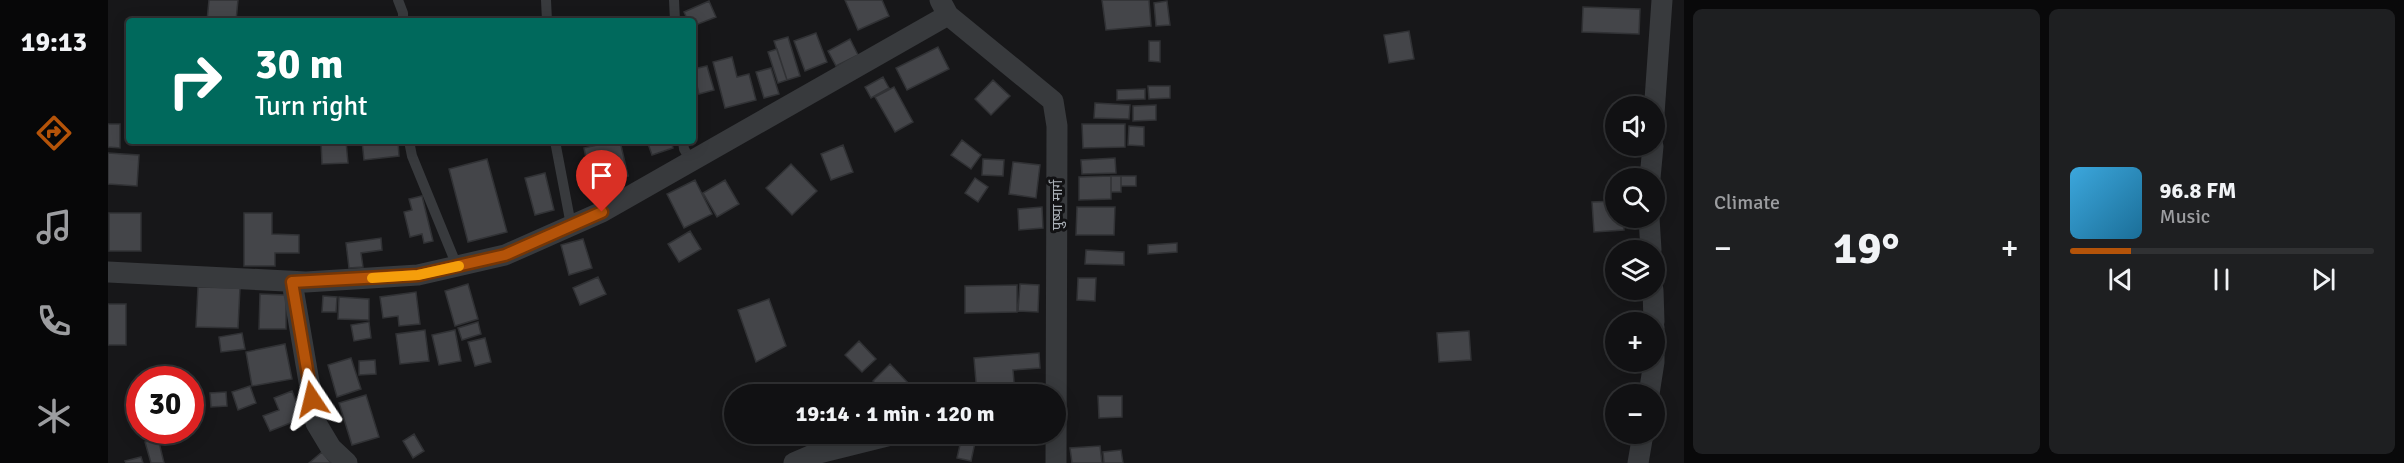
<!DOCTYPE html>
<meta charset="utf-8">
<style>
body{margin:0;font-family:Signika,"Noto Sans Devanagari",sans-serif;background:#1e1f21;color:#f1f3f6;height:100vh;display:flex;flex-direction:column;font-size:22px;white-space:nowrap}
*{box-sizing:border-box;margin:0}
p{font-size:20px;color:#9c9da0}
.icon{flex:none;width:33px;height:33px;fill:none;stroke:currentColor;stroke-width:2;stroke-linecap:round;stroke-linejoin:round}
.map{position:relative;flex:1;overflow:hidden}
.panel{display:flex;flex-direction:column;gap:9px;padding:9px;background:#09090a;width:720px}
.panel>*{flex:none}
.top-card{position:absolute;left:18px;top:18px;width:570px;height:126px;border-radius:6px;box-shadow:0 3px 15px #0003,0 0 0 2px #303133;background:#00695c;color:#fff;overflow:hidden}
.buttons{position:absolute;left:1497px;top:96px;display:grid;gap:12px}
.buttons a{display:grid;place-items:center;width:60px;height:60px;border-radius:50%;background:#111113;box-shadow:0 3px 15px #0003,0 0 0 2px #303133;font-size:30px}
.speed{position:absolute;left:18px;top:366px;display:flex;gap:12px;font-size:30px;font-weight:700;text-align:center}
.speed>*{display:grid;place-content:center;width:78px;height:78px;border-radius:50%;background:#111113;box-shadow:0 3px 15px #0003,0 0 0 2px #303133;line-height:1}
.speed .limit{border:9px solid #d22;background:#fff;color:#111}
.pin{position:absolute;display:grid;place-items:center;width:51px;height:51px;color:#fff;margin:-62px -26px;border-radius:50% 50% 50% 0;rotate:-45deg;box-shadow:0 0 6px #0007}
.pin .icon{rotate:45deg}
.me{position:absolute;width:66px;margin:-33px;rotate:350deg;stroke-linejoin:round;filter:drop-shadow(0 0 4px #0008)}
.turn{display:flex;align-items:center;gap:21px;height:126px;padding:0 30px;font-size:27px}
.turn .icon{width:78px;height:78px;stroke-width:2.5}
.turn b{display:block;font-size:42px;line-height:51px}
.big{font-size:45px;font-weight:800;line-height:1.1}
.panel .tile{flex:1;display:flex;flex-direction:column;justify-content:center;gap:9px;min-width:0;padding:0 21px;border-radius:9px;background:#1e1f21}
.song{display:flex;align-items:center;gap:18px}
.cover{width:72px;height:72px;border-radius:9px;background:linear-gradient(135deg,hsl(200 70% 55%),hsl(200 70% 35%))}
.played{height:6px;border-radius:3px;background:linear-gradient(90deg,#b45309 20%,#303133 20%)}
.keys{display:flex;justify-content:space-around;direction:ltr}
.heat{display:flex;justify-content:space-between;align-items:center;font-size:33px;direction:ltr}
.panel .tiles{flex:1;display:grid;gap:9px;grid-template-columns:repeat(2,1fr)}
.trip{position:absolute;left:616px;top:384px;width:342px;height:60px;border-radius:30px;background:#111113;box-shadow:0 3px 15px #0003,0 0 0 2px #303133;font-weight:800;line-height:60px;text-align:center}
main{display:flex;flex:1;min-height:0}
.menu{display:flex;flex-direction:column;width:108px;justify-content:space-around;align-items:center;background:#070708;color:#9c9da0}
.menu .icon{width:42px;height:42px}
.menu .on{color:#b45309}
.menu b{font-size:27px;color:#f1f3f6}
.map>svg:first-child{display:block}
</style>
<main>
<nav class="menu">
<b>19:13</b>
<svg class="icon on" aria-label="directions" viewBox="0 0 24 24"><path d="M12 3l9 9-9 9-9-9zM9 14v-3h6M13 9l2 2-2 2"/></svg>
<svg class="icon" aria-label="music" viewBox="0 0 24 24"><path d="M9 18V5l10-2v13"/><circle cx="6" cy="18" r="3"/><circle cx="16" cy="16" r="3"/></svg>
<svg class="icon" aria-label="phone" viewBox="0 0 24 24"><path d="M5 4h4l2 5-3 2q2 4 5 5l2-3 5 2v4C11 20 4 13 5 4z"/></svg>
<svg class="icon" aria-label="climate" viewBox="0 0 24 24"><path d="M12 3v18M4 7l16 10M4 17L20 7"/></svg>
</nav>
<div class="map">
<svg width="1576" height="463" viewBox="0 0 1576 463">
<rect width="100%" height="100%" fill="#171719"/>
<!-- building -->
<path fill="#444549" stroke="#313235" stroke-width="1.5" d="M101 0H130L128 21H99Z
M737 0H774L781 16 750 30Z
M994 0H1041L1043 26 998 30Z
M601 1 608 17 585 26V21H580L576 12Z
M1059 1 1062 25 1048 26 1046 3Z
M1475 7 1532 9 1531 34 1474 32Z
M1301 31 1306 59 1281 63 1276 35Z
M708 33 719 62 697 71 686 41Z
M680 37 692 76 679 80 666 41Z
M742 39 750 55 728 66 720 51Z
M1041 41H1052V62L1041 61Z
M830 47 841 69 799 90 788 68Z
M669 49 679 80 670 83 660 52Z
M624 57 629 77 641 74 648 100 617 108 605 62Z
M599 66 606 90 591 94 585 69Z
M663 68 671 94 656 98 648 72Z
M775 77 781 88 763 98 757 87Z
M885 80 902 96 883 115 867 99Z
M1040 86H1062V98L1041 99Z
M786 87 805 122 787 132 767 97Z
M1037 89V99L1009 100V90Z
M987 103 1022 105 1021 119 986 118Z
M1048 105V120L1025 121V106Z
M0 124H12V148L0 147Z
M974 124H1017V147L975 148Z
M1021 126 1036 127V146L1020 145Z
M854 140 873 155 863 169 843 155Z
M213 141H238L240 163 214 164Z
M254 141H290L291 156 256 160Z
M507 141H512L520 176 483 184 476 148Z
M539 141H563L565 148 544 155Z
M735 145 745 172 723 180 713 154Z
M0 153 31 155 29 186 0 184Z
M1007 158 1008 173 974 174 973 160Z
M379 159 399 232 360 242 341 169Z
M875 159 896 160 895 176 874 175Z
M905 162 932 165 928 198 901 194Z
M683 164 709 191 684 215 658 188Z
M437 173 446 210 427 215 417 178Z
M1003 176V199L971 200V177Z
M1003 176H1013V192H1003Z
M1013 176H1028V186H1013Z
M867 178 880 187 870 202 857 193Z
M587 180 604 214 576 228 559 194Z
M617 180 631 204 609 217 595 193Z
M314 196 325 241 316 243 314 234 302 237 296 212 304 210 301 199Z
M1508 201V218H1515L1516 230 1486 232 1484 202Z
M934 207 935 228 911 230 910 209Z
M969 207H1007L1006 235H968Z
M1 213H33V251H1Z
M136 213H164V234L191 235V253H167V266H136Z
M582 231 593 249 571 262 560 244Z
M273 238 274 250 253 253 255 267 241 268 238 243Z
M475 239 484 268 461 275 453 245Z
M1069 243V252L1040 254V245Z
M978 250 1016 252V265L977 264Z
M490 277 498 294 472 305 465 288Z
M970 278H988L987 301 969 300Z
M360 284 370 319 347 326 337 291Z
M912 284 931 285 930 312 910 311Z
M909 285V312L857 313V286Z
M90 287 132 288 130 328 88 327Z
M308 292 312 324 291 326 290 316 275 318 272 297Z
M152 294 178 295V329H151Z
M215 296 229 297 228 312H214Z
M231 297 261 299V320L230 319Z
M661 299 678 346 648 362 630 310Z
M0 304H18V345H0Z
M261 322 263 338 246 341 243 325Z
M370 322 373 334 354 340 350 328Z
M317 330 321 361 292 364 288 334Z
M347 330 353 361 331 365 324 335Z
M1361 331 1363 360 1331 362 1329 333Z
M134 333 137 349 113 352 111 337Z
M377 338 383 362 367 366 360 342Z
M751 341 768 359 754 372 737 355Z
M177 344 184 379 144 386 138 352Z
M931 353 932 368 905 370 907 394H869L866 358Z
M243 358 253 389 229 397 220 365Z
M267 360 268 374 251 375V361Z
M782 364 802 385 792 394H778L765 381Z
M142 386 148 403 130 410 124 392Z
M184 391 195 418 162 431 155 416 171 410 166 398Z
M118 392 119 406 103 407 102 393Z
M258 395 271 437 244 445 231 403Z
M990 396H1014V417L991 418Z
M306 434 316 451 305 458 295 441Z
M888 434H927L928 439 888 440Z
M854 436 868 438 863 461 849 458Z
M50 438 56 463H43L37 442Z
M992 446 994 463H964L962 448Z
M1013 450 1015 463H996L995 452Z
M214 452 223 463H201Z
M33 457 35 463H18L17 461Z"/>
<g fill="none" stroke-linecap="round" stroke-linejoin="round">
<!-- lane -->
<path stroke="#383a3d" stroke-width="10" d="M290 0 295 13V21
M438 0 439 21
M566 0 567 21
M301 141 304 156 349 266
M447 141 463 225
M575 141 576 149 583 161"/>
<!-- street -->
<path stroke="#383a3d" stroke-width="21" d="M832 0 840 15 945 101 949 126 948 463
M1546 114 1554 0
M1542 178 1545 146
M1541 218 1543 250
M0 272 198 282 310 275 397 255 494 212 840 15
M184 282 208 423 223 448 239 463
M1545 290 1546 322
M1546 327V361
M1541 394 1546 362
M686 463 707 454 787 434
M1530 463 1535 434"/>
</g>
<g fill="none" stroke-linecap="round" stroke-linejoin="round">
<defs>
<path id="route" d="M204 399 184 282 310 275 397 255 494 212"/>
</defs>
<!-- route casing -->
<use href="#route" stroke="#753606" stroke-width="15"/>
<!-- route -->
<use href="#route" stroke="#b45309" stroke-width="10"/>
<!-- slow -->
<path stroke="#f59e0b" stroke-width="10" d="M264 278 310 275 351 266"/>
</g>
<g text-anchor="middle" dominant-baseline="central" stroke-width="6" stroke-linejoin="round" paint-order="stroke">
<!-- street labels -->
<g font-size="15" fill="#aab0b7" stroke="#121214">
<text transform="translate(949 205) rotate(-90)">पुष्पा मार्ग</text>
</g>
</g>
</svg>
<div class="buttons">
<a><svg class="icon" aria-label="sound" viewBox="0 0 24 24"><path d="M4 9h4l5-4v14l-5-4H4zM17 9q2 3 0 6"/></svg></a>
<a><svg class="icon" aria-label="search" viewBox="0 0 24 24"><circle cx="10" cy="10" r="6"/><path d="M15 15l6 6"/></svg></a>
<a><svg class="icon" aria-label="layers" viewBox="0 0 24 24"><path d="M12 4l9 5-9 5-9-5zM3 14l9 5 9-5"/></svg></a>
<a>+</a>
<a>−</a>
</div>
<div class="speed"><div class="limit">30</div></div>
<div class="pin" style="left:494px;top:212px;background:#d93025"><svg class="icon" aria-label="arrive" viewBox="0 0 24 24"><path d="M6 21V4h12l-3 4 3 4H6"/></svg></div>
<svg class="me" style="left:204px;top:399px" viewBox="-20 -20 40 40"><path d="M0-17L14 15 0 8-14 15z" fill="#b45309" stroke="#fff" stroke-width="4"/></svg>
<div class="trip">19:14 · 1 min · 120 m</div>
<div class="top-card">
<div class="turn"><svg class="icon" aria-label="right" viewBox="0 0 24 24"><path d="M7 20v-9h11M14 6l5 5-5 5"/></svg><div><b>30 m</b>Turn right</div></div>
</div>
</div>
<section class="panel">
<div class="tiles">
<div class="tile"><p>Climate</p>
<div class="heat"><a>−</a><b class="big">19°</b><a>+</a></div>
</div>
<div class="tile">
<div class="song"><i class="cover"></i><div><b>96.8 FM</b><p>Music</p></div></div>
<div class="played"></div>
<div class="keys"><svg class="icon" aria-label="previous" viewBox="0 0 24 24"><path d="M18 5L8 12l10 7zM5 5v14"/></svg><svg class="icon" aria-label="pause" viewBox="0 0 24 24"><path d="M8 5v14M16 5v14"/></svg><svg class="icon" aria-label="next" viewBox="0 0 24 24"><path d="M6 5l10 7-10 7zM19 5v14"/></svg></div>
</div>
</div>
</section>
</main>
